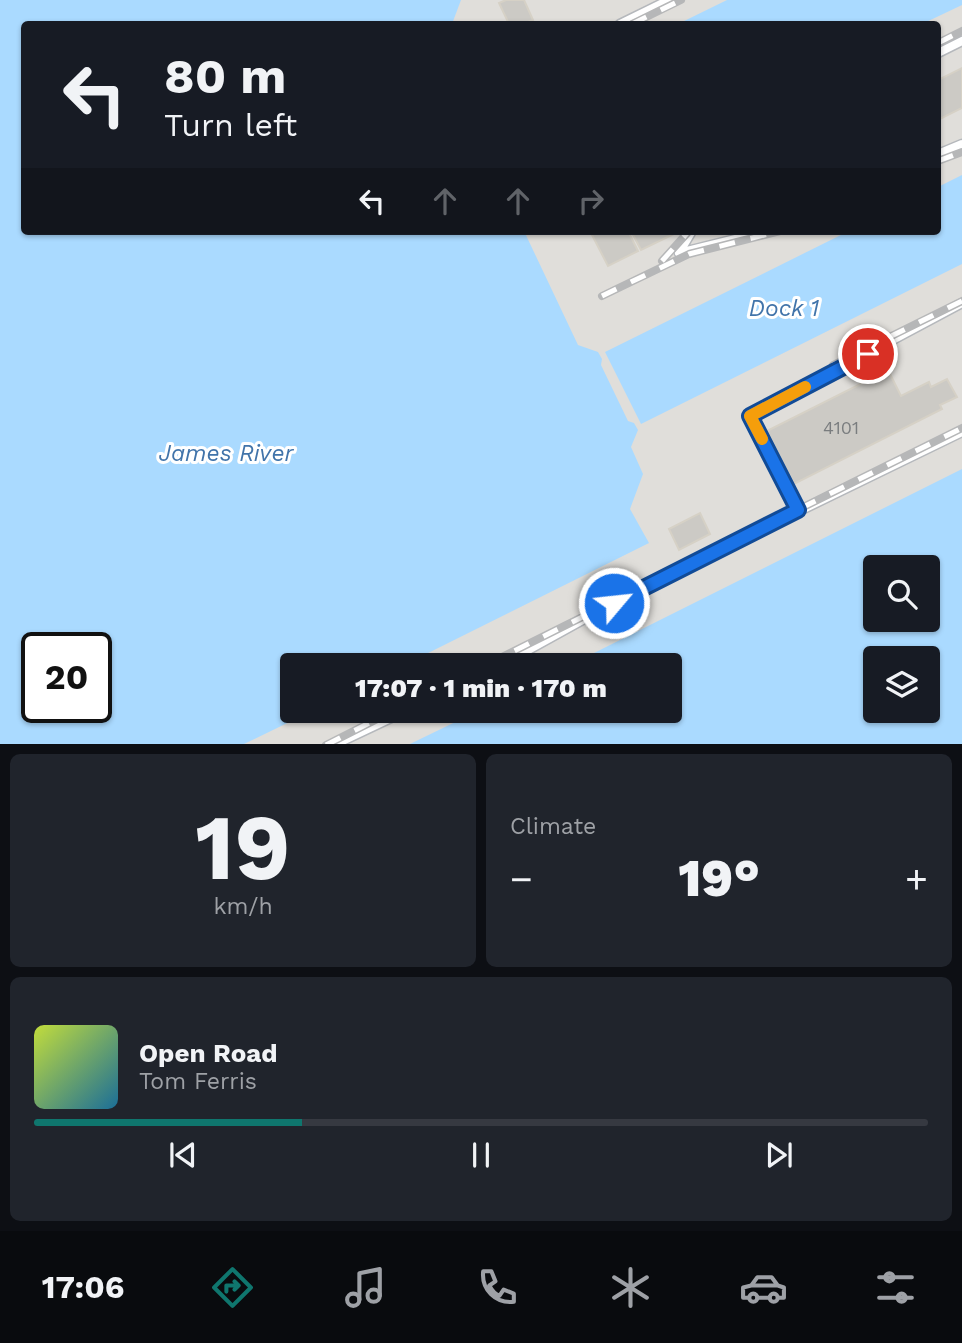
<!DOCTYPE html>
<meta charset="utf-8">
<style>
body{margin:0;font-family:"Work Sans",sans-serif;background:#20242c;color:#f1f3f6;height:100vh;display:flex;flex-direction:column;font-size:26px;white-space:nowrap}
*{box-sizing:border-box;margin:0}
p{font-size:23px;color:#9ea1a6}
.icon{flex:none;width:38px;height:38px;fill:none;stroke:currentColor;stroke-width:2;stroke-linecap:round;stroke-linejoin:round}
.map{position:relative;height:744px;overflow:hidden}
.drawer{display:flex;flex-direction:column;gap:10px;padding:10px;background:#0d0f14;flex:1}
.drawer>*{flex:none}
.hud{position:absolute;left:21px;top:21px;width:920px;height:214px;border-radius:7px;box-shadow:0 2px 5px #0004;background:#171b24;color:#f1f3f6;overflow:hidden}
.tools{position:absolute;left:863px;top:555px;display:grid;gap:14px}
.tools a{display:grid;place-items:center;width:77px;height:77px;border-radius:7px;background:#171b24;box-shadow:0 2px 5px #0004;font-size:35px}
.speed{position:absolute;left:21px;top:632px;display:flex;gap:14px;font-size:35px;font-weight:700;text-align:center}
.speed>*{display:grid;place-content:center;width:91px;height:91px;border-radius:50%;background:#171b24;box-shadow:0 2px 5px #0004;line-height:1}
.speed .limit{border:4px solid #111;border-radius:10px;background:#fff;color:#111}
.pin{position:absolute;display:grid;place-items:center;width:60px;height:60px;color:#fff;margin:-30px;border:4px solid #fff;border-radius:50%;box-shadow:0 2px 7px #0007}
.me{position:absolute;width:77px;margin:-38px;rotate:62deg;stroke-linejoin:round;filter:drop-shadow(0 0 5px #0008)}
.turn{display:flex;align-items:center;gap:24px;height:147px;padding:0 28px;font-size:32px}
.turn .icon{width:91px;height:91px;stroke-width:2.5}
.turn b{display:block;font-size:49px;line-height:60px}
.lanes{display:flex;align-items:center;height:66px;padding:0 28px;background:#0003;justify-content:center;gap:35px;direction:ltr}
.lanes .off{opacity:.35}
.big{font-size:52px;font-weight:800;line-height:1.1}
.drawer .widget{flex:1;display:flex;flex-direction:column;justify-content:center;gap:10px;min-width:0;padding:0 24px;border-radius:10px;background:#20242c}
.drawer .dial{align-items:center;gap:0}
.dial b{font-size:91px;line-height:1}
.song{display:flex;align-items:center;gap:21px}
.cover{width:84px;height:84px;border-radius:10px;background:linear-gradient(135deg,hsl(70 70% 55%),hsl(200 70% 35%))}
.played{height:7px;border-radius:4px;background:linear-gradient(90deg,#0f766e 30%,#363941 30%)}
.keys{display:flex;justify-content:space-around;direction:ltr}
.heat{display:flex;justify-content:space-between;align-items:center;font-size:38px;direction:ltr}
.drawer .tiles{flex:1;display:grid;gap:10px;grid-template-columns:1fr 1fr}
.widget:last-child{grid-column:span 2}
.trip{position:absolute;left:280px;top:653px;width:402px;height:70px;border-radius:7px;background:#171b24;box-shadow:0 2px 5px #0004;font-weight:800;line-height:70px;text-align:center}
.dock{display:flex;height:112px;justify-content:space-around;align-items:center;background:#090b0e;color:#9ea1a6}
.dock .icon{width:49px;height:49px}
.dock .on{color:#0f766e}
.dock b{font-size:32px;color:#f1f3f6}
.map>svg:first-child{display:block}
</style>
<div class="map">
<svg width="962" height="745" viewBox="0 0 962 745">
<rect width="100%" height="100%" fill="#f1efe8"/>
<!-- industrial -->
<path fill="#e0deda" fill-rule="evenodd" d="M0 0H962V744H0ZM24 24H938V231H24ZM875 567H928V620H875ZM37 648H96V707H37ZM875 658H928V710H875ZM292 665H670V710H292Z"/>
<!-- water -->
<path fill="#aadaff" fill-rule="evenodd" d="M0 0H461L452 24H24V231H524L578 345 598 352 602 359 601 365 628 421 634 423 638 430 631 447 643 474 630 509 649 543 404 665H292V710L312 711 244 744H0ZM37 648H96V707H37Z
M727 0H962V5L922 24H678Z
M962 175V264L641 424 605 352 849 231H938V187Z
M962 469V744H410L478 711 670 710V665H570ZM875 567H928V620H875ZM875 658H928V710H875Z"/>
<!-- building -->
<path fill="#cccac5" stroke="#d6d1c6" stroke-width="2" d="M506 0H524L533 20 523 24H509L499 3Z
M962 68V108L938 120V80Z
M590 231H628L638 251 608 266Z
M631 231H675L676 233 641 250Z
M888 370 901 396 929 382 931 387 947 379 957 397 940 405 942 409 794 484 767 431Z
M700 513 710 534 679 550 669 529Z"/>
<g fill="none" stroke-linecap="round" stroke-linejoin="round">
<defs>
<path id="service" d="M620 24 669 0
M938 53 962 41
M938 154 962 144
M692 231 679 253 768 231
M798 510 750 416 962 303
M501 665 637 590 962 432
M334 745 408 710"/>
</defs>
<!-- service casing -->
<use href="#service" stroke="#b5b8bc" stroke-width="11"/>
<!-- service -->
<use href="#service" stroke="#fff" stroke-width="8"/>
<defs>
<path id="rail" d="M632 24 681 0
M938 43 962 31
M938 161 962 152
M662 261 689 231
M602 296 689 254 780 231
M833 365 962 301
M486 665 962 428
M326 745 395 710"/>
</defs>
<!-- rail casing -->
<use href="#rail" stroke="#b6b7b8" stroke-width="8"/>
<!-- rail -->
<use href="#rail" stroke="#fff" stroke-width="5" stroke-dasharray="16" stroke-linecap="butt"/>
</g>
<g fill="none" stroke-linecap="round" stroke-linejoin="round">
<defs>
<path id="route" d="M614 603 798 510 750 416 868 354"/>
</defs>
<!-- route casing -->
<use href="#route" stroke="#114b97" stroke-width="18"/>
<!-- route -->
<use href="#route" stroke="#1a73e8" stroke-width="12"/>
<!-- slow -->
<path stroke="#f59e0b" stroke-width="12" d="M762 439 750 416 805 387"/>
</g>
<g text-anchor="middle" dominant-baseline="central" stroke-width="6" stroke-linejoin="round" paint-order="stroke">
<!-- number labels -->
<g font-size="18" fill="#7a7d7f">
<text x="841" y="427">4101</text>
</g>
<!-- water labels -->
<g font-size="23" font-style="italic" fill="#4174aa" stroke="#fff">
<text x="784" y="308">Dock 1</text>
<text x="226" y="453">James River</text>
</g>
</g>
</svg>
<div class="tools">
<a><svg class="icon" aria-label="search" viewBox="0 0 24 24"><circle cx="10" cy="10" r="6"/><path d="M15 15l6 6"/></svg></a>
<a><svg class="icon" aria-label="layers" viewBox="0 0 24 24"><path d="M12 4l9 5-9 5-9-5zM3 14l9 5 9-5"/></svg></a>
</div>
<div class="speed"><div class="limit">20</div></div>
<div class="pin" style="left:868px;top:354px;background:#d93025"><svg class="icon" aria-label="arrive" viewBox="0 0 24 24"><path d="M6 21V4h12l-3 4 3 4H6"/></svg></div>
<svg class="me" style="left:614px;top:603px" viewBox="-20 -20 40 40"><circle r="17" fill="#1a73e8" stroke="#fff" stroke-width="3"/><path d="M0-11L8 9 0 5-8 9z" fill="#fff"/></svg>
<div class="trip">17:07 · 1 min · 170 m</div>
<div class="hud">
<div class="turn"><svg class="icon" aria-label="left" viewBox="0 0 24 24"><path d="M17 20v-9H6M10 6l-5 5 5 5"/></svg><div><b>80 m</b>Turn left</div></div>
<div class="lanes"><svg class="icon" aria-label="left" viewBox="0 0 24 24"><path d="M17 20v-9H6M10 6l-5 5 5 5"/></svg><svg class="icon off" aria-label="ahead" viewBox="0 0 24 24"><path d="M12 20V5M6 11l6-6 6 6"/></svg><svg class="icon off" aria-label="ahead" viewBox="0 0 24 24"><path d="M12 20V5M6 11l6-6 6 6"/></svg><svg class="icon off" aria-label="right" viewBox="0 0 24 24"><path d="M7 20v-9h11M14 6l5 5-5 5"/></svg></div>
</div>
</div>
<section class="drawer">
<div class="tiles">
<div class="widget dial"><b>19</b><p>km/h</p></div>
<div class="widget"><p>Climate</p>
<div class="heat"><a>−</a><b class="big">19°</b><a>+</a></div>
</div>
<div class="widget">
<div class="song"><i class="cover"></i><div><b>Open Road</b><p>Tom Ferris</p></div></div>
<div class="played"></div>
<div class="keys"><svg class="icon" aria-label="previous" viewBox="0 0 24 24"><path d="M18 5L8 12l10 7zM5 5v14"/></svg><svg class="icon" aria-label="pause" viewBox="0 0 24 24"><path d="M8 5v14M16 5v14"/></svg><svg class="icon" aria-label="next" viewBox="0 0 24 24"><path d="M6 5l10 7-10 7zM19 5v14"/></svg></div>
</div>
</div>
</section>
<nav class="dock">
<b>17:06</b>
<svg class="icon on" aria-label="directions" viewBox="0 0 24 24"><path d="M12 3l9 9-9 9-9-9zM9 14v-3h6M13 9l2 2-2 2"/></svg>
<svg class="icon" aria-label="music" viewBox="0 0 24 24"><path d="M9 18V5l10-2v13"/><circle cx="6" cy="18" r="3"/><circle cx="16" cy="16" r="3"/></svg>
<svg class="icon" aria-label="phone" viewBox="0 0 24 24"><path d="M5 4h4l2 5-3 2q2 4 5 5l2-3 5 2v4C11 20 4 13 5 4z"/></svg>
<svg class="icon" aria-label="climate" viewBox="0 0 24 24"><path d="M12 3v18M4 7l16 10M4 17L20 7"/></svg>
<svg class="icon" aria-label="car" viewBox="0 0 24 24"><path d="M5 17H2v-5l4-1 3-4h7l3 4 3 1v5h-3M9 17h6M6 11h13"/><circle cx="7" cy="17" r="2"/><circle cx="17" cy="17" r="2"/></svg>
<svg class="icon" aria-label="filters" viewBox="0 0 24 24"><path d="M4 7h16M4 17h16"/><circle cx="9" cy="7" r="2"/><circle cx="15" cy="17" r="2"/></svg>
</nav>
